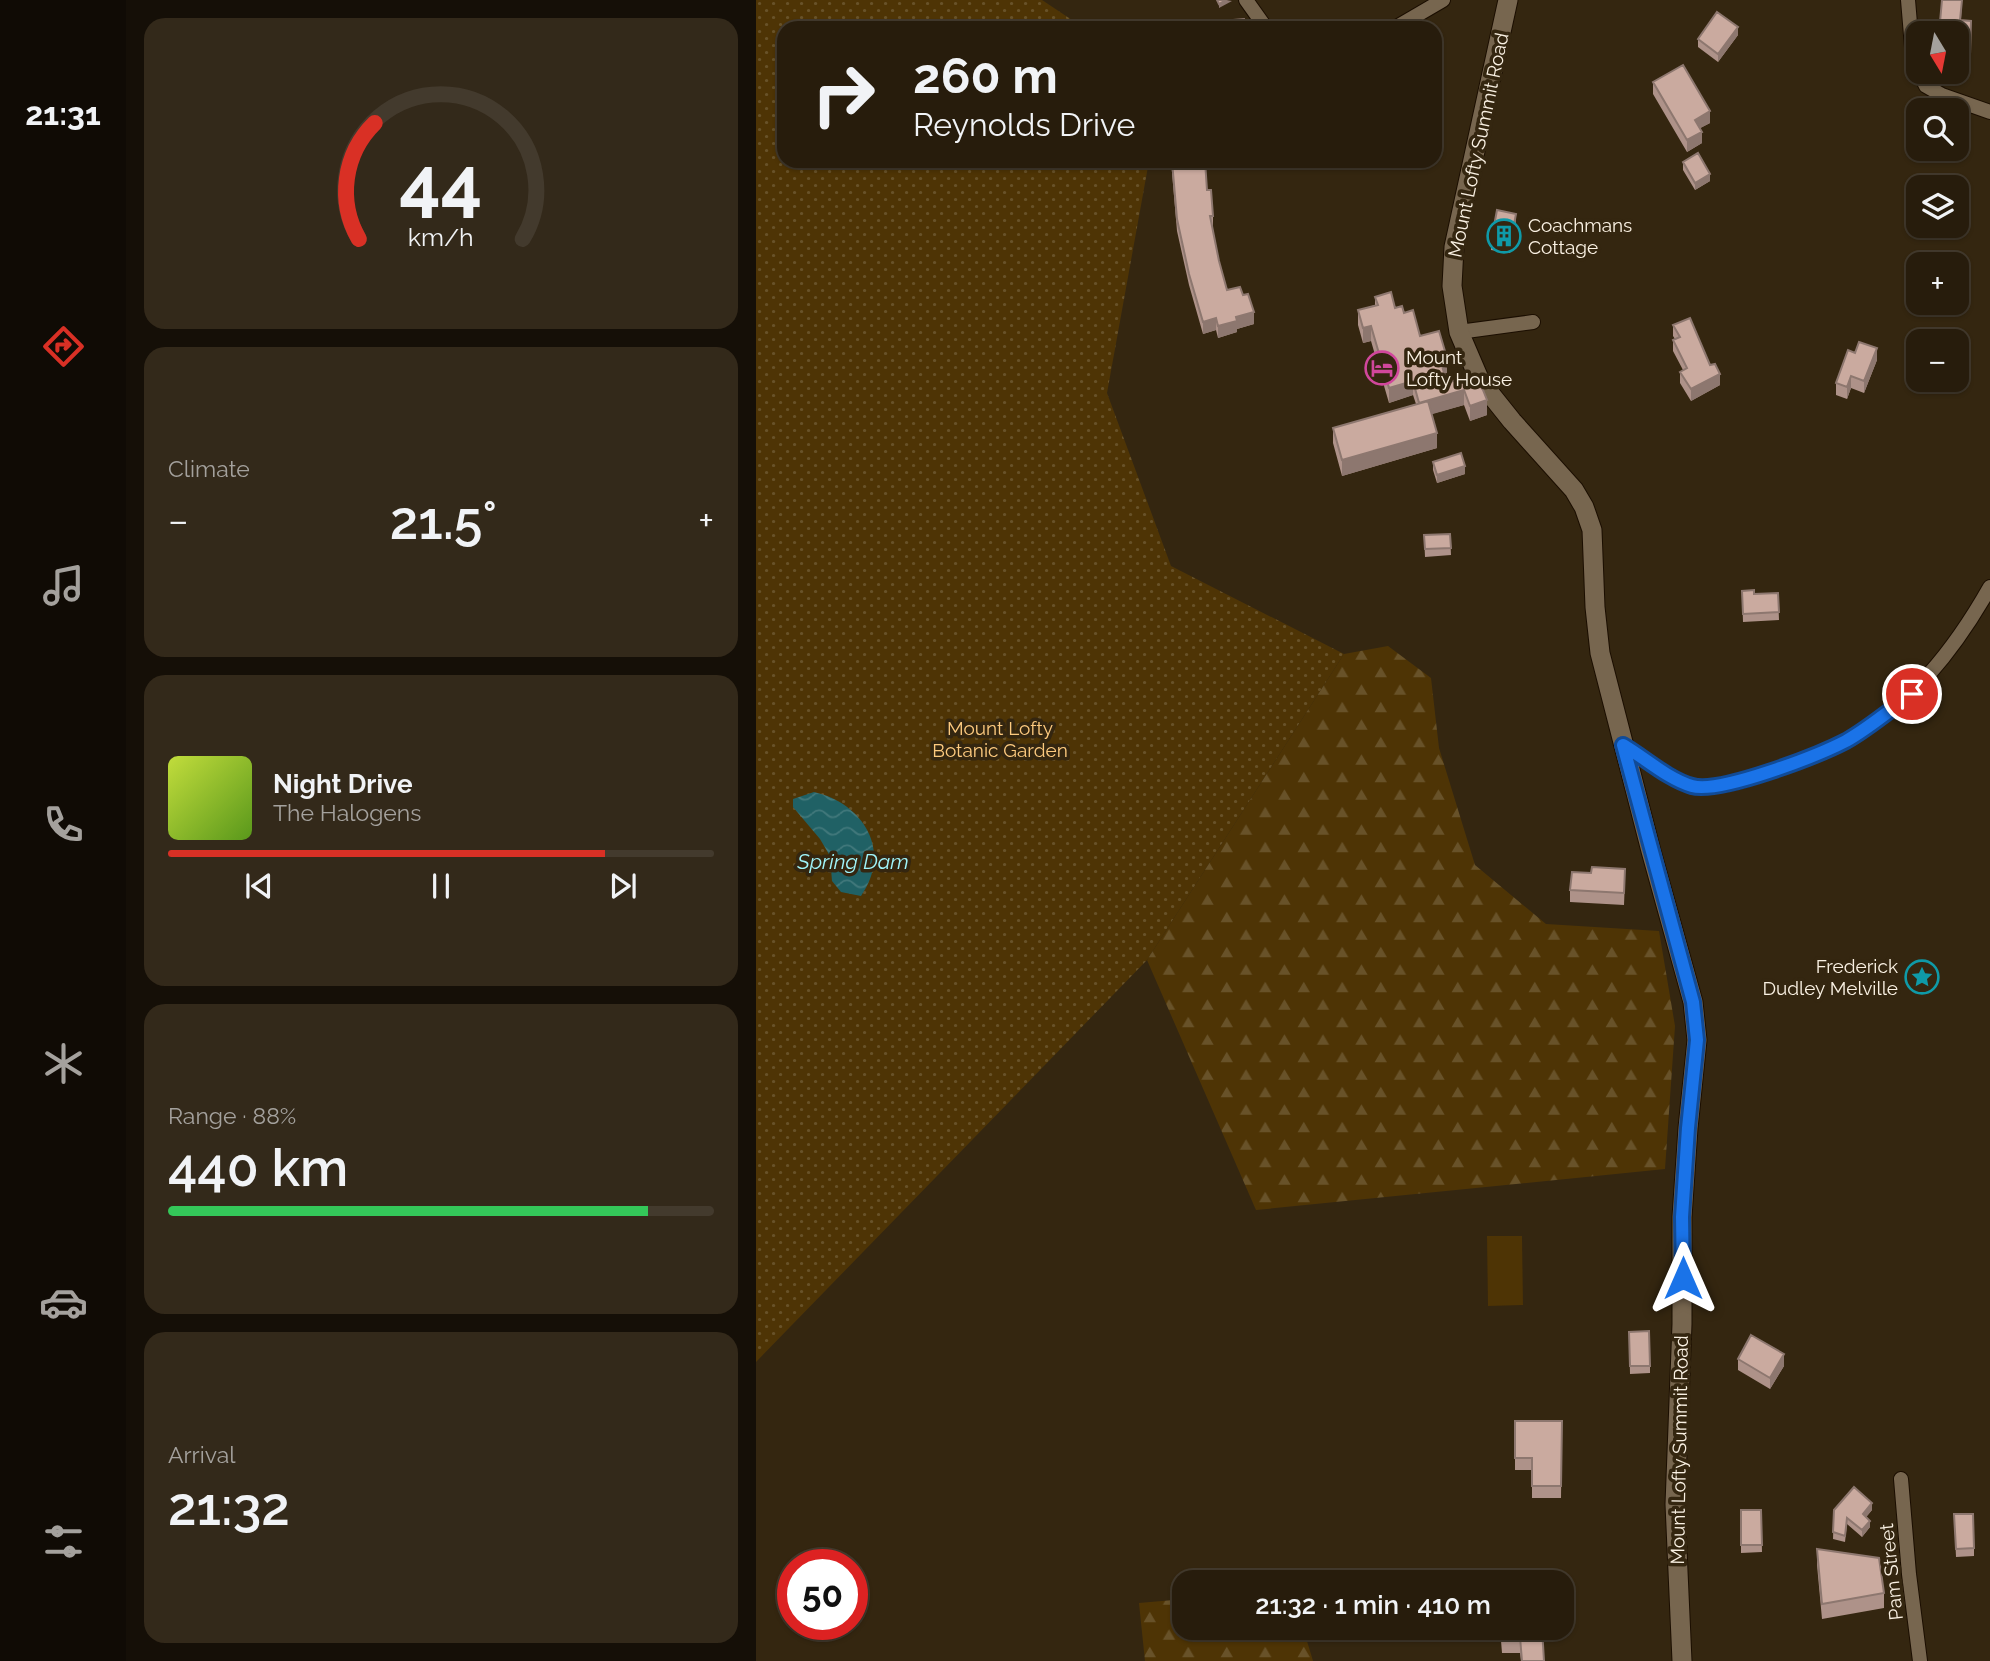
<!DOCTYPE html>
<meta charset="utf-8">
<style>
body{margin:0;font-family:Raleway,sans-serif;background:#33291a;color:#f1f3f6;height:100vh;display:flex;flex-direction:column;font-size:26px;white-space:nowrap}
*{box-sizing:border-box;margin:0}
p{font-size:23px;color:#a4a19d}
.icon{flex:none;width:38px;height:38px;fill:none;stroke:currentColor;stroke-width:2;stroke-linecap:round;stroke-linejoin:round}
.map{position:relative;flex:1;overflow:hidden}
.panel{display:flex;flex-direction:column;gap:18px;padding:18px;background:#150f07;width:630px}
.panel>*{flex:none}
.banner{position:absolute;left:21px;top:21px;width:665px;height:147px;border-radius:21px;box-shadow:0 2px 5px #0004,0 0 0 2px #433a2d;background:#271c0c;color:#f1f3f6;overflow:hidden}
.needle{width:46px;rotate:170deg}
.tools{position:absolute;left:1150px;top:21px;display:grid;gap:14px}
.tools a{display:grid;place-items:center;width:63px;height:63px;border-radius:14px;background:#271c0c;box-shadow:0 2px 5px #0004,0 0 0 2px #433a2d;font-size:35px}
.speed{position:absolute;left:21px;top:1549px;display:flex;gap:14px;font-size:35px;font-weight:700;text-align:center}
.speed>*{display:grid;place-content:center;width:91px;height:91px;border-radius:50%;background:#271c0c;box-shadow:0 2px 5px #0004,0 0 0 2px #433a2d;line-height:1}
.speed .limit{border:10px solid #d22;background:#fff;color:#111}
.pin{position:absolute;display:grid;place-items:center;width:60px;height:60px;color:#fff;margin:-30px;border:4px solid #fff;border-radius:50%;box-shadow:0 2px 7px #0007}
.me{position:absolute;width:77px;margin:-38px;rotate:0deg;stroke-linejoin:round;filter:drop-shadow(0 0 5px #0008)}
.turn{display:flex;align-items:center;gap:24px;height:147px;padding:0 21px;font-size:32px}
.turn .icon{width:91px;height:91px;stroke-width:2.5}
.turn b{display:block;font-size:49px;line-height:60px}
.big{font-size:52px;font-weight:600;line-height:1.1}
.panel .tile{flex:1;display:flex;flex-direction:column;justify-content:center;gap:10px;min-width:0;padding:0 24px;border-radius:21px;background:#33291a}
.panel .dial{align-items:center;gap:0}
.dial svg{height:182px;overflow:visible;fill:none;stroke:#433a2d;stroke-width:7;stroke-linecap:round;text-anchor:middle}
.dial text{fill:#f1f3f6;stroke:none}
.song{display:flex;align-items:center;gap:21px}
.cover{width:84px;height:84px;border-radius:10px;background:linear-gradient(135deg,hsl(70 70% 55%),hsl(90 70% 35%))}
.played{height:7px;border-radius:4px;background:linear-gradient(90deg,#d93025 80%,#433a2d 80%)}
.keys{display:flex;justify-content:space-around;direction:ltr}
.heat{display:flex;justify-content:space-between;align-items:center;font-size:38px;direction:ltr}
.charge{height:10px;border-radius:5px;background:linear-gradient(90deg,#34c759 88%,#433a2d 0)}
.trip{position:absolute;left:416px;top:1570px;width:402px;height:70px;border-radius:21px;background:#271c0c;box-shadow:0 2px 5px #0004,0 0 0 2px #433a2d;font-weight:600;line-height:70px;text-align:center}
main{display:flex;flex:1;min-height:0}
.tabs{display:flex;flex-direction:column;width:126px;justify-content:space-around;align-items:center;background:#100b05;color:#a4a19d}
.tabs .icon{width:49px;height:49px}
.tabs .current{color:#d93025}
.tabs b{font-size:32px;color:#f1f3f6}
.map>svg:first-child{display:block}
</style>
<main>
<nav class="tabs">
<b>21:31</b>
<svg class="icon current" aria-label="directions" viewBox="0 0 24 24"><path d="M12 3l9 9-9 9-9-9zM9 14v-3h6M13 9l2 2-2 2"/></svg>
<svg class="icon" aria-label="music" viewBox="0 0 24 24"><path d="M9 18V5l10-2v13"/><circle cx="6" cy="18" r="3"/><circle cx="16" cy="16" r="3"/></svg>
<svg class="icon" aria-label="phone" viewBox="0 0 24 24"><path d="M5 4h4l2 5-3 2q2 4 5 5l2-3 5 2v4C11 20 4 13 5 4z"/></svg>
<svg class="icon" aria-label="climate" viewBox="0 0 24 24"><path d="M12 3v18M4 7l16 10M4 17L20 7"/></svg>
<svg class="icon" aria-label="car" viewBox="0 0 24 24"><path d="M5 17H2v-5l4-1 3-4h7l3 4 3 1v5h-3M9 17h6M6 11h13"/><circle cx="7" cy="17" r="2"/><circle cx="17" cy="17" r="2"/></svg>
<svg class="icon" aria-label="filters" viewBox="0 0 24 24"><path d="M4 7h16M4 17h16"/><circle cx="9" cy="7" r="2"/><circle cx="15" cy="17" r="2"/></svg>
</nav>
<section class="panel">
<div class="tile dial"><svg viewBox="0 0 100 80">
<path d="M14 69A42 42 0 1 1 86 69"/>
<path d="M14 69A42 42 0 0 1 21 18" stroke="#d93025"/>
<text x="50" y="56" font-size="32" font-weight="700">44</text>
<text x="50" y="72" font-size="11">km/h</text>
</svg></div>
<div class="tile"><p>Climate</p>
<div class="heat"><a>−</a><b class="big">21.5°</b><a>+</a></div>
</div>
<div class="tile">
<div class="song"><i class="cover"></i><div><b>Night Drive</b><p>The Halogens</p></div></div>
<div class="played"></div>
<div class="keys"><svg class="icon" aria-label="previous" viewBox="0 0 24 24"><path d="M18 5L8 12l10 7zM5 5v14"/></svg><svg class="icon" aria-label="pause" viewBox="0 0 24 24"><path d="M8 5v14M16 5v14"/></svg><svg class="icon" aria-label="next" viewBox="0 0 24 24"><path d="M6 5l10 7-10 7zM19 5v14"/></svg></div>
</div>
<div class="tile"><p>Range · 88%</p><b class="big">440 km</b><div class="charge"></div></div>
<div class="tile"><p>Arrival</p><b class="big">21:32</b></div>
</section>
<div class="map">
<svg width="1234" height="1661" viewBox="0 0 1234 1661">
<defs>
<pattern id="grass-dots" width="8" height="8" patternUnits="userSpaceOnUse" patternTransform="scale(1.75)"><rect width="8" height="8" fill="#4e3405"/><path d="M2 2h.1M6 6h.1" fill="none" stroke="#685229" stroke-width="1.8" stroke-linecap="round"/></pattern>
<pattern id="forest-firs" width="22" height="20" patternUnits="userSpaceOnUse" patternTransform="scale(1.75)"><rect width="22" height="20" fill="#4e3405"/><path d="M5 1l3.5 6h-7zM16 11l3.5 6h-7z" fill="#685229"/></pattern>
<pattern id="water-waves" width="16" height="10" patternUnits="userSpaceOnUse" patternTransform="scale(1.75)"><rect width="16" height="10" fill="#206165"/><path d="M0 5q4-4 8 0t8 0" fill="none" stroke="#41787b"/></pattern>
</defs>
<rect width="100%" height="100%" fill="#342610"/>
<!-- grass -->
<path fill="url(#grass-dots)" d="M0 0H286L328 28H28V161H393L351 393 415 566 588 654 391 960 0 1362Z"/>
<!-- forest -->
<path fill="url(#forest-firs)" d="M632 646 675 678 683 748 719 865 790 924 903 931 919 1026 909 1169 500 1210 391 960 588 654Z
M429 1599V1628H547L557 1661H389L383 1603Z"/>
<!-- park -->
<path fill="#4e3405" d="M731 1236H766L767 1305 732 1306Z"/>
<!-- water -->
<path fill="url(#water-waves)" d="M58 792C107 803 137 851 105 896L85 892 76 881 74 856 64 839 37 807V799Z"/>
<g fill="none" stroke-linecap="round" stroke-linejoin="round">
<defs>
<path id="street" d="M490 0 510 28
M1152 0 1157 59 1162 70
M639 28 687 0
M1163 72 1170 86 1186 95 1234 112
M703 332 777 322
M867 745C883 755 925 786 941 787 969 788 1000 777 1025 768 1047 760 1069 752 1089 741 1154 707 1199 649 1234 587
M1145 1479 1153 1574 1164 1661"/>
<path id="secondary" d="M752 0 698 247 696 286 703 332 724 381 756 421 818 490 828 507 836 530 839 607 844 653 895 851 937 1002 941 1040 932 1128 926 1217V1324L919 1504 926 1661"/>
</defs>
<!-- street casing -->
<use href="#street" stroke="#1b0e00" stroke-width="16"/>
<!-- secondary casing -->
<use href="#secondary" stroke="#1b0e00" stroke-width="21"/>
<!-- street -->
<use href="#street" stroke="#77664f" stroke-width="14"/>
<!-- secondary -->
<use href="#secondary" stroke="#77664f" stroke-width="19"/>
</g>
<!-- wall -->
<path fill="#ae9289" d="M1186 0H1206L1205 20 1215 21 1214 65 1200 64V33Z
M982 35 962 62 942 47V39Z
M897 82 954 123 944 128 946 143 931 152 897 94Z
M415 161H449L451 190 457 216V227L456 228 463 261 471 290 487 295 498 324 481 329V332L462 338 460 330 447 334 433 285 421 231Z
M927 162 954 181 939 190 927 170Z
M760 221 754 253 735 250V242Z
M619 297 648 313 691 373H688L691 383 716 375 731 415 714 421 708 405 675 414 681 448 586 476 577 443V428L660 404 657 395 633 403 615 341 607 343 602 325V310L619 305Z
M917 325 954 365 964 385 935 401 924 383V372L927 370 917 351V340L919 339 917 336Z
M1099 353 1121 360 1108 393 1095 388 1091 399 1080 395V383Z
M677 462 709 474 681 483 677 470Z
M694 534 695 555 669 557 668 535Z
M986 591 998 594 1022 593 1023 620 987 622Z
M835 873 869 880 868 905 814 902V890Z
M873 1332 894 1366V1373L874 1374Z
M982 1359 1028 1366 1014 1389 982 1370Z
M759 1421H806L805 1498H776V1470H759Z
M985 1510H1005L1006 1552 985 1553Z
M1078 1510H1116L1110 1517 1114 1527 1106 1537 1091 1524 1089 1542 1077 1539Z
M1198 1514 1218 1548V1556L1200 1557Z
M1061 1549 1128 1593V1608L1066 1619 1061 1565Z
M744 1628H786L788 1661H765L764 1653H746Z"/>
<!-- shaded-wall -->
<path fill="#8d776f" d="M470 0 476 1 463 8V4Z
M982 27V35L962 62V54Z
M954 111V123L939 131V120Z
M946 132V143L931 152V140Z
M954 174V181L939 190V183Z
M760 214V221L754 253V245Z
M498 312V324L481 329V332L462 338V326L480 317Z
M460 318V330L447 334V322Z
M615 326V341L607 343V328Z
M1121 348V360L1108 393V381Z
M691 358V373L684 374V359Z
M964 374V385L935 401V389Z
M1095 376V388L1091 399V387Z
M657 381V395L633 403V388Z
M708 390V405L663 418V403Z
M731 400V415L714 421V406Z
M681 433V448L586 476V460Z
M709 466V474L681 483V475Z
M1028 1354V1366L1014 1389V1378Z
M1116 1503V1510L1107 1521V1514Z
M1114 1521V1527L1106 1537V1530Z"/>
<!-- building -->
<path fill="#caaa9f" stroke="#8d776f" stroke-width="2" d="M461 0H470L463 4Z
M1186 0H1206L1204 20 1215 21 1214 55 1200 54V33H1183Z
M961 12 982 27 962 54 942 39Z
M488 19 490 28H467L466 21Z
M927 65 954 111 939 120 946 132 931 140 897 82Z
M942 153 954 174 939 183 927 162Z
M416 161H449L451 190H455L457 216H454L463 261 471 290 484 287 487 295 492 294 498 312 480 317 481 321 462 326 460 318 447 322 433 274 421 219Z
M741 210 760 214 754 245 735 242Z
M635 292 639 308 646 306 648 313 657 310 664 336 683 331 691 358 684 359 691 383 716 375 718 381H720L727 390 731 400 714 406 708 390 663 403 657 381 633 388 615 326 607 328 602 310 622 305 619 297Z
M934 318 954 365 959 364 964 374 935 389 924 372 931 368 917 340 924 337 917 325Z
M1103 342 1121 348 1108 381 1095 376 1091 387 1080 383 1092 350 1099 353Z
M672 401 681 433 586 460 577 428Z
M705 453 709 466 681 475 677 462Z
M694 534 695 548 669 549 668 535Z
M998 590V594L1022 593 1023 612 987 614 986 591Z
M836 867 869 869 868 893 814 890 816 872 835 873Z
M893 1331 894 1366H874L873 1332Z
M995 1335 1028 1354 1014 1378 982 1359Z
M759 1421H806L805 1486H776V1458H759Z
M1098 1487 1116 1503 1107 1514 1114 1521 1106 1530 1091 1518 1089 1536 1077 1532 1078 1510Z
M985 1510H1005L1006 1545H985Z
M1198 1514H1217L1218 1548 1200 1549Z
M1061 1549 1123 1558 1128 1593 1066 1604Z
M745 1628H786L788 1661H766L764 1637 746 1638Z"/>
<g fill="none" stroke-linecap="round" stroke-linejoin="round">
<defs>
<path id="route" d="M927 1278 926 1217 932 1128 941 1040 937 1002 867 745C889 758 912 779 936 786 964 794 1063 755 1090 741 1113 728 1134 710 1156 694"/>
</defs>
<!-- route casing -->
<use href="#route" stroke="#114b97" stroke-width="18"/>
<!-- route -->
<use href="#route" stroke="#1a73e8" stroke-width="12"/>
</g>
<!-- icons -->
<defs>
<symbol id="building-ring" viewBox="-11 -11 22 22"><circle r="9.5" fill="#342610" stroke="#0f9aa8" stroke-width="1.5"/><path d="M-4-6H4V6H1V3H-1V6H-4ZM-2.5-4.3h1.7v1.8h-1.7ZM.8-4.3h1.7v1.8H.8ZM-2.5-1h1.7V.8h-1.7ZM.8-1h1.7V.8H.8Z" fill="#0f9aa8"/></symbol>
<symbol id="hotel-ring" viewBox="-11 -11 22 22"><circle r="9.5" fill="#342610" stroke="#d1479c" stroke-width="1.5"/><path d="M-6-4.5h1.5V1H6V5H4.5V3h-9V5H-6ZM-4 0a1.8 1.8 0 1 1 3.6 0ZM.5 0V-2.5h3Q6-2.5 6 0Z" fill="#d1479c"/></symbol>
<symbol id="sight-ring" viewBox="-11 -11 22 22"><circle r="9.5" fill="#342610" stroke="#0f9aa8" stroke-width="1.5"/><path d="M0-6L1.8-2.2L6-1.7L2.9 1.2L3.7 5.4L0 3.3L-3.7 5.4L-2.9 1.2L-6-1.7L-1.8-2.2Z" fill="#0f9aa8"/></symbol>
</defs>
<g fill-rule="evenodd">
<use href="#building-ring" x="729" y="217" width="38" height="38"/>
<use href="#hotel-ring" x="607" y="349" width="38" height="38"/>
<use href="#sight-ring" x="1147" y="958" width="38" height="38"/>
</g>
<g text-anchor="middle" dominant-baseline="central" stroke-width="7" stroke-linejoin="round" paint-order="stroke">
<!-- street labels -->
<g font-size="19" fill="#faf1e3" stroke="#342610">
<text transform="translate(722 145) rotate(-78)">Mount Lofty Summit Road</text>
<text transform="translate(923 1450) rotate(-89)">Mount Lofty Summit Road</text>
<text transform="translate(1135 1572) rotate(-96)">Pam Street</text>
</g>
<!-- poi labels -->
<g font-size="19" fill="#faf1e3" stroke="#342610" text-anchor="start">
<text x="772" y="225">Coachmans<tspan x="772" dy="22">Cottage</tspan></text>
<text x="650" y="357">Mount<tspan x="650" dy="22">Lofty House</tspan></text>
<text x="1142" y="966" text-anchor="end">Frederick<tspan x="1142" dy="22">Dudley Melville</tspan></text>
</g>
<!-- park labels -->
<g font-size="19" fill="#fdca7f" stroke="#342610">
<text x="244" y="728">Mount Lofty<tspan x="244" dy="22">Botanic Garden</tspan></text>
</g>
<!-- water labels -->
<g font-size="21" font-style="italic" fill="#a0f5fb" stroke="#342610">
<text x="97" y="861">Spring Dam</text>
</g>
</g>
</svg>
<div class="tools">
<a><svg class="needle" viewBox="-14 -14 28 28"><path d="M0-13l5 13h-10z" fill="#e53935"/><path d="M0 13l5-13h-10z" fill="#a4a19d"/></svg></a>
<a><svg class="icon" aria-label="search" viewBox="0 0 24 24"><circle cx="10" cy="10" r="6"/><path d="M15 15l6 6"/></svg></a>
<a><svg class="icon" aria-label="layers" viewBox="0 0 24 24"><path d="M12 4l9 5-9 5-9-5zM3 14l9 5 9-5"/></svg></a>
<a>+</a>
<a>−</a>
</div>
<div class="speed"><div class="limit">50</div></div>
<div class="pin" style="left:1156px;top:694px;background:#d93025"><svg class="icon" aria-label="arrive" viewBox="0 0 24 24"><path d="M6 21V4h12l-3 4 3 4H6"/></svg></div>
<svg class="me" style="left:927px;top:1278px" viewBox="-20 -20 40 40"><path d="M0-17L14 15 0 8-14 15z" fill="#1a73e8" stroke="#fff" stroke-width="4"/></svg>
<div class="trip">21:32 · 1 min · 410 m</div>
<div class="banner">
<div class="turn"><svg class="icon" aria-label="right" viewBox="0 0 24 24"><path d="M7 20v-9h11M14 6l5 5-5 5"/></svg><div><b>260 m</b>Reynolds Drive</div></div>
</div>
</div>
</main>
